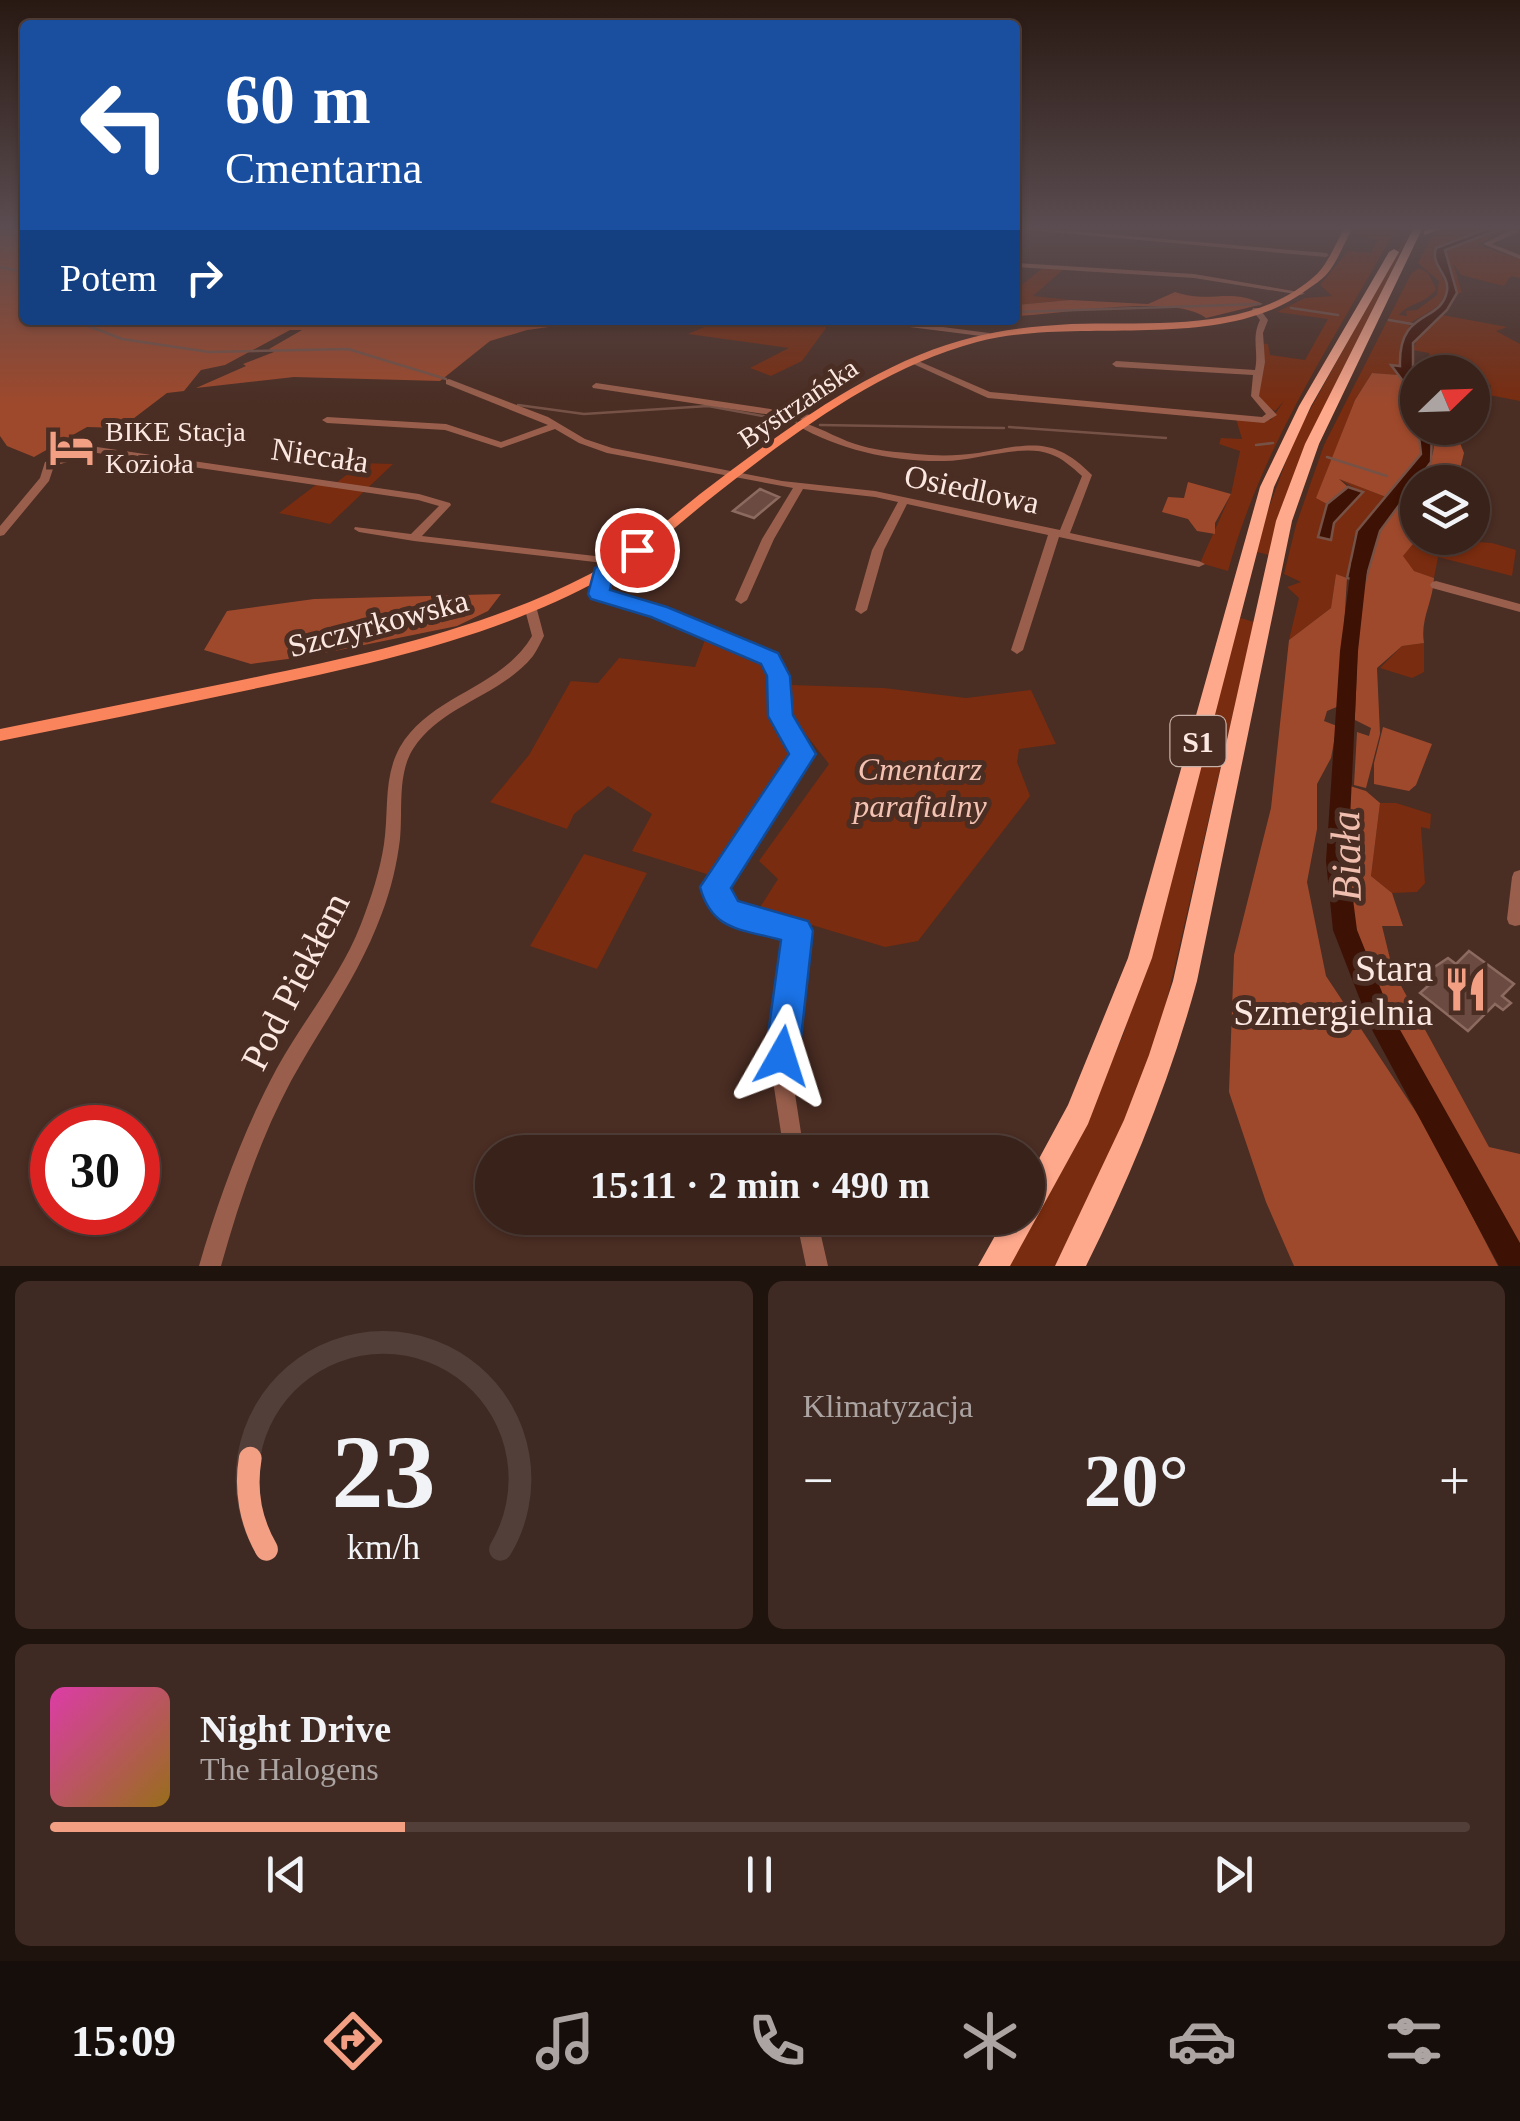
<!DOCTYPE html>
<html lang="pl">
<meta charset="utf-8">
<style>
body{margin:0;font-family:Georgia,serif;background:#3f2a23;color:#f1f3f6;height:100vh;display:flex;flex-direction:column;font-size:38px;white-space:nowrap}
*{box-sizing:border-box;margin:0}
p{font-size:32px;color:#aba4a2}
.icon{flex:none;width:55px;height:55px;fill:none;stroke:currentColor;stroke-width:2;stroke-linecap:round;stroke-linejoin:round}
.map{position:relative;height:1266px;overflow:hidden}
.side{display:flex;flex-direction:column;gap:15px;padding:15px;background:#1f130e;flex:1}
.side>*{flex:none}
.banner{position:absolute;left:20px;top:20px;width:1000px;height:305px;border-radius:10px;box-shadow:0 2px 8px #0004,0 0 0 2px #523f39;background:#1a4fa0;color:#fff;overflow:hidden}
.needle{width:65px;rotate:67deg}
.buttons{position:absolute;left:1400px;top:355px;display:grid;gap:20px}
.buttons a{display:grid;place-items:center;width:90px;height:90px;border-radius:50%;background:#38221a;box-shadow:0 2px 8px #0004,0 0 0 2px #523f39;font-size:50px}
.speed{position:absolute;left:30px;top:1105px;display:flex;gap:20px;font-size:50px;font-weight:700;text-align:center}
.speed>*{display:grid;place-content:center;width:130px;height:130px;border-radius:50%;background:#38221a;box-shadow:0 2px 8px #0004,0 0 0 2px #523f39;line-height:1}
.speed .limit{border:15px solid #d22;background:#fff;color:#111}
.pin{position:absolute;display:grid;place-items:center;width:85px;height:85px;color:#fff;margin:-42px;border:5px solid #fff;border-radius:50%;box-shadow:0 2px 10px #0007}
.me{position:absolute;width:110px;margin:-55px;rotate:6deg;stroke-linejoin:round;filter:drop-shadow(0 0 8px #0008)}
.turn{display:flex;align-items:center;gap:35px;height:210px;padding:0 40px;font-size:45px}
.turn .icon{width:130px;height:130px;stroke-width:2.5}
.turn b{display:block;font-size:70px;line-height:85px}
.then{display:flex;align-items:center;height:95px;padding:0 40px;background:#0003;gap:20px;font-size:38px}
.big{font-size:75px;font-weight:600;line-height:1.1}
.side .tile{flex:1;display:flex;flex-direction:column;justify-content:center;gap:15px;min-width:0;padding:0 35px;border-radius:15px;background:#3f2a23}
.side .dial{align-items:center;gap:0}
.dial svg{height:260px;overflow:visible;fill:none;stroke:#523f39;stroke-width:7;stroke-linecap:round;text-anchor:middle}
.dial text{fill:#f1f3f6;stroke:none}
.song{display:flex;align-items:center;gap:30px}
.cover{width:120px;height:120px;border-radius:15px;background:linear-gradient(135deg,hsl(320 70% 55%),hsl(40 70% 35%))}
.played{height:10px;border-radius:5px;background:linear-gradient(90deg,#f39f83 25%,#523f39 25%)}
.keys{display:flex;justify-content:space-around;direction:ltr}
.heat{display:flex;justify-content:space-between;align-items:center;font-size:55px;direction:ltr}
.side .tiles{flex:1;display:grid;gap:15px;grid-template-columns:1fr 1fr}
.tile:last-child{grid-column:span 2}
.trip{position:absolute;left:475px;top:1135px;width:570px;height:100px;border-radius:50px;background:#38221a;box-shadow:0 2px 8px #0004,0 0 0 2px #523f39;font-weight:600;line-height:100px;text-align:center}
.dock{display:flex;height:160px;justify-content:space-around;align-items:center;background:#160e0a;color:#aba4a2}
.dock .icon{width:70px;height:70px}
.dock .active{color:#f39f83}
.dock b{font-size:45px;color:#f1f3f6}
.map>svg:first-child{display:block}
</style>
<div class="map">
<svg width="1520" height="1266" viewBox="0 0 1520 1266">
<rect width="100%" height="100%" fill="#4a2d23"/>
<!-- green -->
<path fill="#792c0f" d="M1355 229H1396C1333 341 1262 445 1228 571L1200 563 1231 494 1240 451 1219 444 1221 438 1242 439 1236 419 1271 420 1284 401 1275 411 1259 401V343L1268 344 1270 355 1305 360 1328 319 1277 312 1305 298 1332 296 1320 285 1348 251 1371 253 1378 240 1354 235Z
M1410 229 1269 555 1253 551 1295 437Z
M1442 229H1486L1440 245 1439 270 1448 288 1439 306 1410 323 1400 366 1393 365 1399 375 1372 373 1355 400 1317 497 1327 504 1318 537 1363 493 1339 479 1386 497 1354 537 1347 578 1336 574 1331 608 1289 640 1299 598 1287 587 1301 582 1284 574 1296 525 1324 445 1411 274 1419 268 1428 273 1436 289C1426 304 1408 303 1399 315L1407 316 1406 311 1417 310 1437 295 1439 281 1418 263 1432 236Z
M1504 229 1478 245 1520 259V278L1511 276 1504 286 1461 275 1453 263 1462 293H1457L1445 250Z
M1044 267 1065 268 1033 296 1070 300 1015 305V290Z
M1442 315 1507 327 1496 331 1520 344V401L1489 395 1486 400 1473 398V392L1489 394 1491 385 1473 381 1472 372H1434L1429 353 1413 350 1420 332Z
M720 320H740V325L767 320 831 321 802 361 771 376 750 368 789 348 688 334Z
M362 463 393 464 330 524 279 513 317 484 336 483Z
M1418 538 1465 546 1464 541 1492 543 1516 550 1512 576 1438 557 1434 578 1414 571 1402 557Z
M1237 617 1254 622 1161 1026 1126 1119 1055 1266H1008L1072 1153 1124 1033Z
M706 637 755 658 771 675 773 716 786 732 792 762 713 876 632 851 652 814 608 786 574 814 567 829 490 802 529 755 571 681 598 683 619 658 695 667Z
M1424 643V672L1412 678 1380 668 1402 646Z
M791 685 884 688 966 698 1031 690 1056 744 1019 749 1017 762 1030 796 918 941 885 947 759 909 778 879 759 861 829 764 793 718Z
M1380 803H1396L1431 814 1430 829 1421 827 1425 883 1417 892 1392 893 1371 876Z
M584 854 647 873 597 969 530 946Z"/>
<!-- forest -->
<path fill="#9f492c" d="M0 229H25V320H600L527 330 490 341 440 381 294 377 196 388 246 366 243 364 274 352 269 349 302 330H290L225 365 201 370 184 391 167 393 121 428 87 427 34 457 7 446 0 436Z
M1175 292C1212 304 1227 287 1263 304L1206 318C1173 293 1060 315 1015 316V305L1070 300 1148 304Z
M1372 373 1399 375 1415 411 1421 454 1386 497 1339 479 1348 487 1327 504 1316 498 1355 400Z
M1432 428H1454L1464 453 1457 482H1418V538H1455L1465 546 1418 538 1403 556 1414 571 1434 578C1433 602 1420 619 1424 643L1402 646 1377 668 1380 734 1366 788 1354 785 1357 732 1369 736 1371 728 1355 720C1358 673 1356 583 1375 542 1391 503 1445 475 1432 428Z
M1188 482 1231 494 1215 523V534L1197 531 1188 519 1162 512 1168 497 1184 498Z
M1336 574 1347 578 1339 706 1327 711 1324 721 1337 726 1331 758 1317 784V829L1307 882 1326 976 1426 1127 1498 1266H1294L1266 1202 1229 1092 1234 955 1271 808 1289 640 1331 608Z
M501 594 488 611 457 626 310 656 251 664 204 650 227 611 314 599Z
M1383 727 1432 744 1416 785 1409 791 1374 784V763Z
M1350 786 1366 791 1380 803 1371 876 1392 893 1403 926H1382L1393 971 1489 1147 1520 1154V1251L1391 1017 1355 926 1345 890Z"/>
<!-- water -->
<path fill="#3d1103" stroke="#765246" stroke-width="2.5" d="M1486 229H1501L1445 250 1457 293 1447 310 1413 343V367L1428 372 1415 376 1418 427 1403 381 1391 365 1400 366C1398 308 1441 324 1447 291 1450 275 1430 265 1436 248Z
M1418 428H1432L1431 462 1380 531 1365 582 1347 578 1357 531 1421 454Z
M1348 487 1363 492 1334 523 1331 540 1318 537 1327 504Z"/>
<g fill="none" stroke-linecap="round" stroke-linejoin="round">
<!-- stream -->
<path stroke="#765246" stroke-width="2.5" d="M0 267 25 272
M1291 308 1338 315
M1015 312 1260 304
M73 320 122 339 209 352 348 349 446 379
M848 320H868
M1389 320 1412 324
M920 325 927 320
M518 405 584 414 708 406 796 422
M820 425 1004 428
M1009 427 1166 438
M1256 445 1273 443
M1327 457 1387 476"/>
<!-- river -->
<path fill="#3d1103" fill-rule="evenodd" d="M1360 555 1368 560 1358 651 1348 861 1357 930 1390 1012 1520 1243V1266H1499L1371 1028 1333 930 1326 861 1340 651 1352 560Z"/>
</g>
<!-- building -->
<path fill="#6b4b41" stroke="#8c6a5f" stroke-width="2.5" d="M760 489 779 497 754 518 733 511Z
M1469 951 1514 984 1502 996 1511 1003 1503 1010 1495 1004 1468 1031 1420 993 1428 986 1418 978 1448 958 1456 964Z"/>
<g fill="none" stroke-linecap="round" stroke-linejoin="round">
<!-- minor -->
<path fill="#995f4c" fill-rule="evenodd" d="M1018 229H1046L1326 253 1329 255 1326 257Z
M1512 229 1520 231 1492 244 1520 255V259L1483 244Z
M1015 263 1194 274 1305 293 1301 295 1194 278 1015 267Z
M1253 308H1259L1268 320 1263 333 1265 362 1259 396 1277 415 1264 423 988 398 909 362 916 360 990 392 1262 417 1266 414 1251 396 1253 375 1116 367 1112 364 1116 361 1255 370C1259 351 1251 339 1260 320L1252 310Z
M866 320H889L989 333 993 335 989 337 870 322Z
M449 379 548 417 585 439 612 448 782 481 875 491 1060 530 1082 476C1072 467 1062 458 1050 454 1023 443 975 461 944 461 893 462 840 450 796 425L801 422 804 423C824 429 842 441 862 446 879 451 898 452 916 454 937 456 957 456 978 453 1028 445 1052 434 1092 475L1070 533 1199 561 1205 564 1199 567 1059 537 1023 650 1017 654 1011 650 1048 535 907 504 884 550 867 610 861 614 855 610 872 550 898 502 875 497 803 489 774 539 747 600 741 604 735 600 762 539 793 488 607 453 579 443 555 429 501 448 445 430 327 423 322 420 327 417 446 424 501 442 548 425 446 384V380Z
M596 383 811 415 816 418 811 421 593 388 592 386Z
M97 447 419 494 450 503 451 505 422 536 621 559 627 562 621 565 414 541 359 532 354 529 355 527 411 534 439 506 418 500 97 453 54 466 49 481 4 535 0 536V526L40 478 45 462Z
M603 569 607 571 611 578 603 591 608 596 663 609 774 656 786 676 788 715 809 754 723 888 727 901 735 906 804 925 810 928 812 933 810 938 804 940 791 1068 804 1152H784L771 1068 788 936 724 917 714 910 707 887 795 754 774 715 772 676 764 662 655 615 600 602 591 591 599 578 597 573Z
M1436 581 1520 604V612L1432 588 1430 585 1432 582Z
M530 602 536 606 544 636C541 642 537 650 533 656 501 696 441 705 413 749 397 775 403 810 400 839 397 864 391 889 382 913 359 976 323 1023 291 1081 260 1139 239 1202 221 1266H199C219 1198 243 1131 277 1068 304 1019 341 976 361 924 371 898 380 871 384 844 389 811 383 777 400 747 430 695 502 688 532 636L524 606Z
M1520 870V925L1515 926 1509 924 1507 919 1512 877 1514 872Z
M796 1218H817L828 1266H806Z"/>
<!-- major -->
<path fill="#fa845c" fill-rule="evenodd" d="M1344 229H1352C1344 243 1337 263 1326 275 1321 280 1314 285 1308 289 1221 355 1080 315 977 342 876 369 787 438 706 502 673 529 641 558 603 578 493 639 366 665 244 691 163 708 81 725 0 741V729C79 713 158 697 237 681 358 656 480 631 590 574 631 553 665 522 700 494 780 433 875 361 974 337 1006 329 1038 326 1071 324 1153 321 1252 334 1317 274 1328 263 1336 243 1344 229Z"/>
<!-- highway -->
<path fill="#fea88c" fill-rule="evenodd" d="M1413 229H1422L1319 444 1292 521 1197 981C1170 1080 1132 1174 1086 1266H1055L1124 1120 1149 1055 1173 981 1276 521 1305 444Z
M1429 229H1441L1424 235V231Z
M1394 249 1399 252 1311 406 1274 487 1152 958 1088 1124 1010 1266H978L1005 1218H1028V1179L1068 1105 1128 958 1260 487 1299 406 1389 252Z"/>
</g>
<!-- sky -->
<linearGradient id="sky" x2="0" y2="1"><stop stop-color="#291913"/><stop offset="0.56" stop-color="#5a4c50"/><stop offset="1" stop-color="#5a4c50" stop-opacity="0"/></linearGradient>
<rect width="1520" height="406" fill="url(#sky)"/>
<!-- route -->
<path fill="#1a73e8" stroke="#114b97" stroke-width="2.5" d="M637 544 647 550 613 576 610 590 667 607 778 653 790 676 793 715 816 754 731 888 738 901 808 921 813 931 799 1056 794 1067 782 1072 770 1067 765 1056 781 940C741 929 712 931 700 887L789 754 768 716 767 676 761 664 651 617 591 599 588 594 595 568Z"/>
<!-- icons -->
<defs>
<symbol id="hotel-bare" viewBox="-9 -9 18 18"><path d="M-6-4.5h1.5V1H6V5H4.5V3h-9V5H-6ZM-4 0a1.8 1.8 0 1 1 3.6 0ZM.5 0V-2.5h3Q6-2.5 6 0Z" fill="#f39f83" stroke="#4a2d23" stroke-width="2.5" paint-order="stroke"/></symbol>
<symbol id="restaurant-bare" viewBox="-9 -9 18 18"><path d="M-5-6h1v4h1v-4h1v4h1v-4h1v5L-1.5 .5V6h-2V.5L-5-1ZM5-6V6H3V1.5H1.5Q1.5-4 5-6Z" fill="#f39f83" stroke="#4a2d23" stroke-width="2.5" paint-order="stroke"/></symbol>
</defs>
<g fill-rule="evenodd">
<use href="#hotel-bare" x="40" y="416" width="63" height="63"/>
<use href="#restaurant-bare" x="1434" y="958" width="63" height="63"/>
</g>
<g text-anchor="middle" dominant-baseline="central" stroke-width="10" stroke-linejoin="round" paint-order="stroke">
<!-- far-street labels -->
<g font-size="28" fill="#fbe8e1" stroke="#4a2d23">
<text transform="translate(798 403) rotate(-34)">Bystrzańska</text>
</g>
<!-- far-poi labels -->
<g font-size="28" fill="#fbe8e1" stroke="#4a2d23" text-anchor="start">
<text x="105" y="431">BIKE Stacja<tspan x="105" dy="32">Kozioła</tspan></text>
</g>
<!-- shield labels -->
<rect fill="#4a2d23" stroke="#c6b0a8" stroke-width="2.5" x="1170.5" y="716" width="55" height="50" rx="8"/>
<g font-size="30" font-weight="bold" fill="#fbe8e1">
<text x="1198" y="741">S1</text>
</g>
<!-- street labels -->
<g font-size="32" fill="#fbe8e1" stroke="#4a2d23">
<text transform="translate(320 455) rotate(8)">Niecała</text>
<text transform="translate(972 489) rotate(12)">Osiedlowa</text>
<text transform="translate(378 623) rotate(-15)">Szczyrkowska</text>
</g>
<!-- park labels -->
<g font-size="32" font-style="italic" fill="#f3c2b2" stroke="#4a2d23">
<text x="920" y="769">Cmentarz<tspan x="920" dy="37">parafialny</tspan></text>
</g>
<!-- near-poi labels -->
<g font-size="38" fill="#fbe8e1" stroke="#4a2d23" text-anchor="end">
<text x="1433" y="968">Stara<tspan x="1433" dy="44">Szmergielnia</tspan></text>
</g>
<!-- near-street labels -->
<g font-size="38" fill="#fbe8e1" stroke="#4a2d23">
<text transform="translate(295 981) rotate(-63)">Pod Piekłem</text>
</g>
<!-- near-water labels -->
<g font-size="42" font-style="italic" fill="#f0bfaf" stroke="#4a2d23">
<text transform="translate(1346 856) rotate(-91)">Biała</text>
</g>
</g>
</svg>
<div class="buttons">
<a><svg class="needle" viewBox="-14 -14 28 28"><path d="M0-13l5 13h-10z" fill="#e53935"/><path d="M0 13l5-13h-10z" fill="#aba4a2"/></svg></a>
<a><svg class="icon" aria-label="layers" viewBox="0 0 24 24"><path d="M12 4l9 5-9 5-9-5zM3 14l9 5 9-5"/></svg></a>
</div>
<div class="speed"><div class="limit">30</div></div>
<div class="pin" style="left:637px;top:550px;background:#d93025"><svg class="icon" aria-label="arrive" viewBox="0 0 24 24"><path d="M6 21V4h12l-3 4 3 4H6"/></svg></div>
<svg class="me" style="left:782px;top:1056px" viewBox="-20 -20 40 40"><path d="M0-17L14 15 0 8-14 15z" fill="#1a73e8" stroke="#fff" stroke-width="4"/></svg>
<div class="trip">15:11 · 2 min · 490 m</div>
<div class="banner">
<div class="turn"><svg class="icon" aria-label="left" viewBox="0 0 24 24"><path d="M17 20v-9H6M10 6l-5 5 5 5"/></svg><div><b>60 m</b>Cmentarna</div></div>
<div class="then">Potem<svg class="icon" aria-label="right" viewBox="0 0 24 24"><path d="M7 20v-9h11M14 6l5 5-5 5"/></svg></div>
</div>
</div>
<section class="side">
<div class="tiles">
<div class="tile dial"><svg viewBox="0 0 100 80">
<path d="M14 69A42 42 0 1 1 86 69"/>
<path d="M14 69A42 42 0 0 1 9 41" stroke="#f39f83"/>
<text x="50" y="56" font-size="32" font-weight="700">23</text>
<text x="50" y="72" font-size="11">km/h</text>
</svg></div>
<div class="tile"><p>Klimatyzacja</p>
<div class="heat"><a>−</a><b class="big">20°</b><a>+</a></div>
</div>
<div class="tile">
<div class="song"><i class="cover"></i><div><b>Night Drive</b><p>The Halogens</p></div></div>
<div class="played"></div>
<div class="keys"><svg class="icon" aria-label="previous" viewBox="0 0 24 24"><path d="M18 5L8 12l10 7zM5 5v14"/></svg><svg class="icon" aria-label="pause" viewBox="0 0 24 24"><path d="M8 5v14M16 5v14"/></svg><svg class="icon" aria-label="next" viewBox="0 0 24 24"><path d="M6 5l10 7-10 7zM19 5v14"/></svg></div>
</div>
</div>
</section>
<nav class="dock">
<b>15:09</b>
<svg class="icon active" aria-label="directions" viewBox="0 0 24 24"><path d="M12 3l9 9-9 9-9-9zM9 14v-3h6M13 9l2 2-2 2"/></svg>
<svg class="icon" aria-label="music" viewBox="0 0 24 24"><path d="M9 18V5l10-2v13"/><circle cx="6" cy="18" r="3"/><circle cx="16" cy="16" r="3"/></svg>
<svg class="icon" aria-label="phone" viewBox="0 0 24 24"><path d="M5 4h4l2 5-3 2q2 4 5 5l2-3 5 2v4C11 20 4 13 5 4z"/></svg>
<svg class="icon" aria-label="climate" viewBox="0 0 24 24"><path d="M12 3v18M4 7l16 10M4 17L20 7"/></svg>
<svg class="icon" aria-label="car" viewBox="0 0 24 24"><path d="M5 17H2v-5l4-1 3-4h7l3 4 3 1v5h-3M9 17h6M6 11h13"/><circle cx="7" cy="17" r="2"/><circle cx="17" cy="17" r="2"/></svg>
<svg class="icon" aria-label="filters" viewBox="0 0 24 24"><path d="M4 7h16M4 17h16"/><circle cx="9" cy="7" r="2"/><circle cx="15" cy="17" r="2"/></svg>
</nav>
